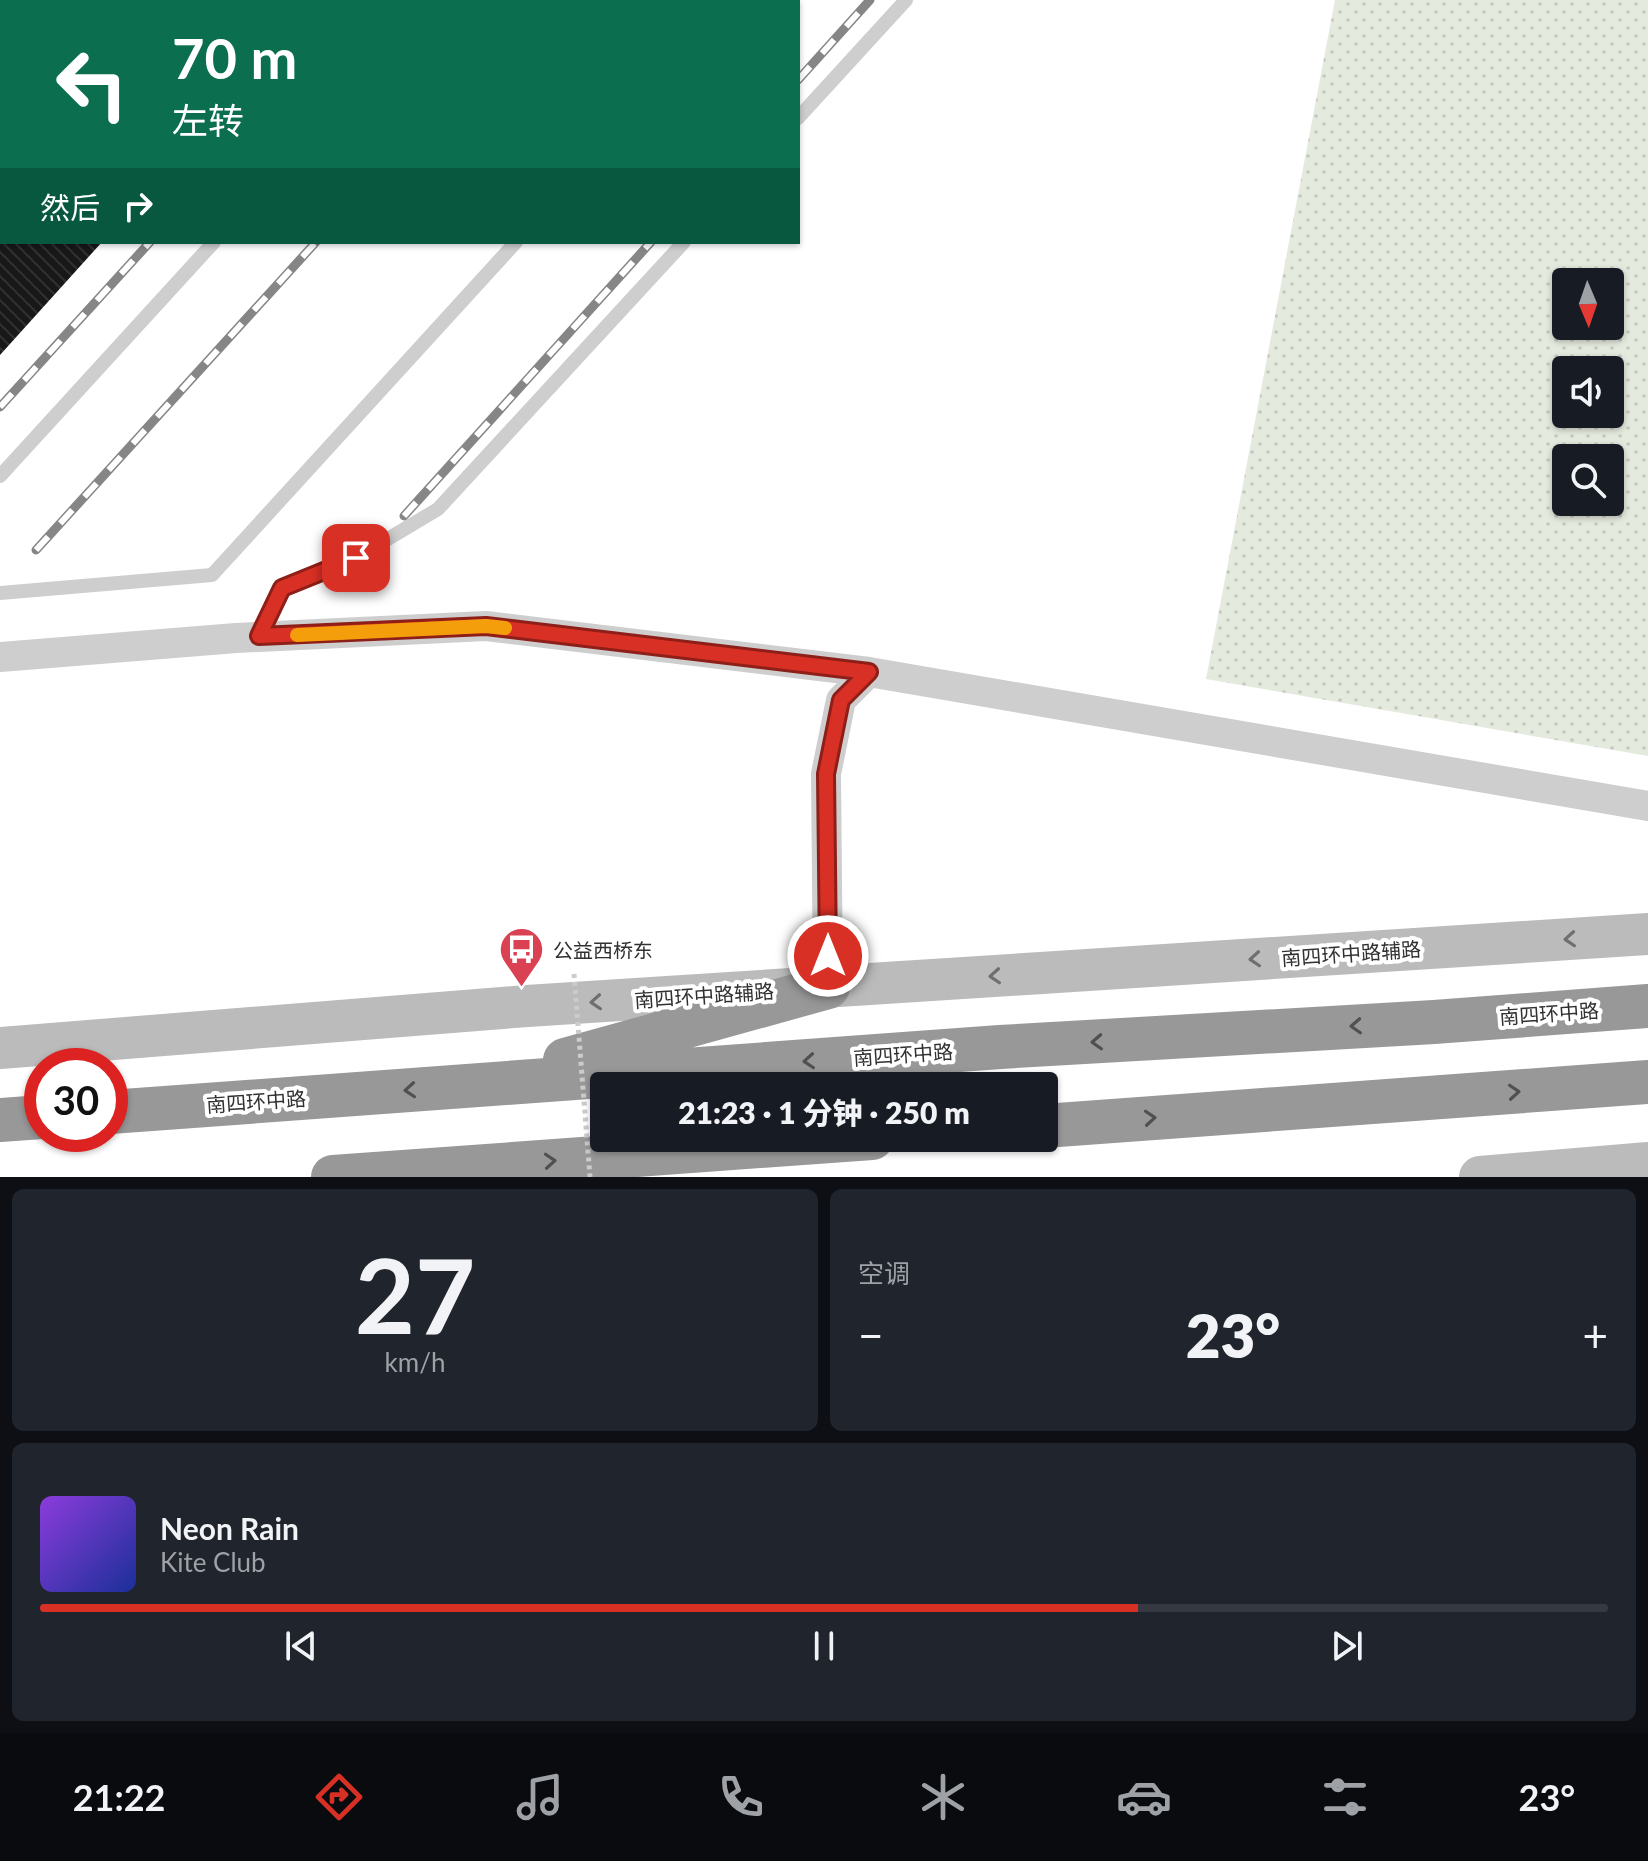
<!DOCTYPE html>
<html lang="zh">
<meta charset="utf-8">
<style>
body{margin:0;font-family:Lato,"Noto Sans SC",sans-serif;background:#20242c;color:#f1f3f6;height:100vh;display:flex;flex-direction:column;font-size:30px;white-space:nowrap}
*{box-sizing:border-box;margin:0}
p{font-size:26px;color:#9ea1a6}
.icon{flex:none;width:44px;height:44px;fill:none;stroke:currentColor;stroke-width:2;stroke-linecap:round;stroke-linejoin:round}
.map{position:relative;height:1177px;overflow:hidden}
.drawer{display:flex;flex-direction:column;gap:12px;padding:12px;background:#0d0f14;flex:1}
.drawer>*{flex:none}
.guide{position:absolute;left:0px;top:0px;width:800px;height:244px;box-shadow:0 2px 6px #0004;background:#0b6e4f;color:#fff;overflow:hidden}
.needle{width:52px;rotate:178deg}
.tools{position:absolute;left:1552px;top:268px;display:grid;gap:16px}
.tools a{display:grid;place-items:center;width:72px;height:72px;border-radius:8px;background:#171b24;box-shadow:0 2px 6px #0004;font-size:40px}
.speed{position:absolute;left:24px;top:1048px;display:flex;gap:16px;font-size:40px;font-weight:700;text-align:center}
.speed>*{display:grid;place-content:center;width:104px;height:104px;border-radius:50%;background:#171b24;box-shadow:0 2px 6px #0004;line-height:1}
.speed .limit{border:12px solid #d22;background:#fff;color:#111}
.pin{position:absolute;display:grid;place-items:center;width:68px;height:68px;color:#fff;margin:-34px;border-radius:16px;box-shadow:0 4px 12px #0006}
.me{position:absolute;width:88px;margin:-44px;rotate:0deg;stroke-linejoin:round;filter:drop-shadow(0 0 6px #0008)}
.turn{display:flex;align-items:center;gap:28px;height:168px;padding:0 40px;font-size:36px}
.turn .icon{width:104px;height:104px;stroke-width:2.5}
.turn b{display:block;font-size:56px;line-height:68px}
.then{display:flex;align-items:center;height:76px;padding:0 40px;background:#0003;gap:16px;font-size:30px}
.big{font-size:60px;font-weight:800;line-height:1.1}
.drawer .widget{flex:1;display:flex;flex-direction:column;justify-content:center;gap:12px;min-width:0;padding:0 28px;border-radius:12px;background:#20242c}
.drawer .dial{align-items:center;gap:0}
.dial b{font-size:104px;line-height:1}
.song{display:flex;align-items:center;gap:24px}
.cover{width:96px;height:96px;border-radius:12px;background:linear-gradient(135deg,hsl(270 70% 55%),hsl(230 70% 35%))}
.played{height:8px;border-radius:4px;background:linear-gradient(90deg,#d93025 70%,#363941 70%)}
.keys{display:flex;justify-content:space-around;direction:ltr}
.heat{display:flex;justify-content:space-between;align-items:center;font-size:44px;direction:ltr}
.drawer .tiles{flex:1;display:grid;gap:12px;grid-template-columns:1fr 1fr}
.widget:last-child{grid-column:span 2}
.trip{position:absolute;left:590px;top:1072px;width:468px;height:80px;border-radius:8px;background:#171b24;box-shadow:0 2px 6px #0004;font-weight:800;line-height:80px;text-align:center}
.tab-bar{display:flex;height:128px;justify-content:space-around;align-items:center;background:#090b0e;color:#9ea1a6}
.tab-bar .icon{width:56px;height:56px}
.tab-bar .active{color:#d93025}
.tab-bar b{font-size:36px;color:#f1f3f6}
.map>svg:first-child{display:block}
</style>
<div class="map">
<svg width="1648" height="1177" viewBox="0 0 1648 1177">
<defs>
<pattern id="park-dots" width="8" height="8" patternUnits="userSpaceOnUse" patternTransform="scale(2)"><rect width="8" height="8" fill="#e5eade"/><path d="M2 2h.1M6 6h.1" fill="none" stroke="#c5c9bf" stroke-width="1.8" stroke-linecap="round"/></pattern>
<pattern id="building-back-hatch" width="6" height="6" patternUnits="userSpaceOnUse" patternTransform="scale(2)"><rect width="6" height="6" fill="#181818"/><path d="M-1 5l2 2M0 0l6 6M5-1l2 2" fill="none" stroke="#313131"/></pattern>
</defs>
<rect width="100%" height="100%" fill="#fff"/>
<!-- park -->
<path fill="url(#park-dots)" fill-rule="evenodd" d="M1335 0H1648V756L1206 679ZM1566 282H1610V326H1566ZM1566 370H1610V414H1566ZM1566 458H1610V502H1566Z"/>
<!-- building -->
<path fill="url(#building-back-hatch)" d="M0 242H102L0 355Z"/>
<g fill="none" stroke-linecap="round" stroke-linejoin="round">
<!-- lane -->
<path stroke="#cecece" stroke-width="14" d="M86 2 88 0
M435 2 437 0
M735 2 737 0
M0 94 2 92
M798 118 906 0
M0 476 214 242
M0 593 212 575 516 242
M259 636 282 588 356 558 438 509 684 242"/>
<!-- street -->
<path stroke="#cecece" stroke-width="30" d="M0 657 236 638 486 626 869 672
M828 987 826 774 841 700 869 672 1648 806"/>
<!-- secondary -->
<path stroke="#bbb" stroke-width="42" d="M0 1048 527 1006 1648 934
M1480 1177 1648 1163"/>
<!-- highway -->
<path stroke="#989898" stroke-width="44" d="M565 1060 828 987
M110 1112 1000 1047 1434 1022 1648 1006
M0 1120 42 1117
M1044 1126 1648 1082
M333 1177 872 1138"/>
<defs>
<path id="rail" d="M368 2 370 0
M533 2 535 0
M798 80 870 0
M0 407 150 242
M404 516 651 242
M36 550 316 242"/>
</defs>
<!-- rail casing -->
<use href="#rail" stroke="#868686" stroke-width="9"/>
<!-- rail -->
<use href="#rail" stroke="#fff" stroke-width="6" stroke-dasharray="18" stroke-linecap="butt"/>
<!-- path-bridge -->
<path stroke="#cbcbcb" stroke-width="5" stroke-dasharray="4 4" stroke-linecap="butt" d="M574 974 590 1177"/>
</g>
<!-- one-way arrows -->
<defs><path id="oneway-chevron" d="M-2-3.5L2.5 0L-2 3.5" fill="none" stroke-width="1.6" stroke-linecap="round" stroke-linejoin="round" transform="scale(2)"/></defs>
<g stroke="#6f6f6f">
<use href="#oneway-chevron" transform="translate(1570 939) rotate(176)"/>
<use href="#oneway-chevron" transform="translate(1255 959) rotate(176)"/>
<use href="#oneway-chevron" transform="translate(995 976) rotate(176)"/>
<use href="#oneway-chevron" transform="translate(596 1002) rotate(176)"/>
</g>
<g stroke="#505050">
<use href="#oneway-chevron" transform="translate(1356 1026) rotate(177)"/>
<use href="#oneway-chevron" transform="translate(1097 1042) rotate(177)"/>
<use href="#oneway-chevron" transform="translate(809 1061) rotate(176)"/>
<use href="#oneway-chevron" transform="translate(410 1090) rotate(176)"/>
<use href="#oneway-chevron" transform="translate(1514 1092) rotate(-4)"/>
<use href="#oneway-chevron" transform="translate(1150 1118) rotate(-4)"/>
<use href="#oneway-chevron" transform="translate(550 1161) rotate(-4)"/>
</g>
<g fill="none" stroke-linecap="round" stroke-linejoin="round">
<defs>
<path id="route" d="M356 558 282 588 259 636 486 626 869 672 841 700 826 774 828 956"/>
</defs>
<!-- route casing -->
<use href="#route" stroke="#8d1f18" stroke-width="20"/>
<!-- route -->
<use href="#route" stroke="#d93025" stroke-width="14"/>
<!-- slow -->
<path stroke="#f59e0b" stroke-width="14" d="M297 635 486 626 505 628"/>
</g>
<!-- icons -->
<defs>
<symbol id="bus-pin" viewBox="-11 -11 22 30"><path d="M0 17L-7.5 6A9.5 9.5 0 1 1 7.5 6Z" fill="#da4153" stroke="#fff"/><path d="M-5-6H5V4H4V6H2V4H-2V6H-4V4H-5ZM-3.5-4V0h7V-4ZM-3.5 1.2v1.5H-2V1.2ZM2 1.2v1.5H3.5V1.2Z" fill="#fff"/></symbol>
</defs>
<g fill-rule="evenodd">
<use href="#bus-pin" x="496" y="924" width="51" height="69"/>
</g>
<g text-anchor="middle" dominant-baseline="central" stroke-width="8" stroke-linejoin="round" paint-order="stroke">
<!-- poi labels -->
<g font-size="20" fill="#313131" stroke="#fff" text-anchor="start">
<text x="553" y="950">公益西桥东</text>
</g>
<!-- street labels -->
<g font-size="20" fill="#313131" stroke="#fff">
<text transform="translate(1351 953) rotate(-4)">南四环中路辅路</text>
<text transform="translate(704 995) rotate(-4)">南四环中路辅路</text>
<text transform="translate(1549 1013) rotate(-4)">南四环中路</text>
<text transform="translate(903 1054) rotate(-4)">南四环中路</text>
<text transform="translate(256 1101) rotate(-4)">南四环中路</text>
</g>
</g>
</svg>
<div class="tools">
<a><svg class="needle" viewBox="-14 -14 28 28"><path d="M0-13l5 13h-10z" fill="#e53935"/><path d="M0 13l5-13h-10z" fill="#9ea1a6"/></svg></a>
<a><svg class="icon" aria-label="sound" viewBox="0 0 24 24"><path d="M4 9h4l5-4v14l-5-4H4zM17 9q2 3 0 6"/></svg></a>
<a><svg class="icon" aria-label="search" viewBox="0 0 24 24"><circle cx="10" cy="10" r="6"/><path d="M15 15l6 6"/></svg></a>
</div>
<div class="speed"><div class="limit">30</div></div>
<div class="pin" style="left:356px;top:558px;background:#d93025"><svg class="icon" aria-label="arrive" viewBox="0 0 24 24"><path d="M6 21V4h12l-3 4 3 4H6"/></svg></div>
<svg class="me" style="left:828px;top:956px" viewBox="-20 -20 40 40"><circle r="17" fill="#d93025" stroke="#fff" stroke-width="3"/><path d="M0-11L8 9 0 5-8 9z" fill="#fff"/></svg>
<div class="trip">21:23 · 1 分钟 · 250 m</div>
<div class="guide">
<div class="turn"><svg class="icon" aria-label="left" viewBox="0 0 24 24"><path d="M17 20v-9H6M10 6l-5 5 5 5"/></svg><div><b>70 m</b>左转</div></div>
<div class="then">然后<svg class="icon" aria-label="right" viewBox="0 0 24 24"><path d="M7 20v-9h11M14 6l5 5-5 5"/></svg></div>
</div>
</div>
<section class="drawer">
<div class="tiles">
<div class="widget dial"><b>27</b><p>km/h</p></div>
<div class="widget"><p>空调</p>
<div class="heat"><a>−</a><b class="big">23°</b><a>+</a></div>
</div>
<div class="widget">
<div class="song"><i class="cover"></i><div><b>Neon Rain</b><p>Kite Club</p></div></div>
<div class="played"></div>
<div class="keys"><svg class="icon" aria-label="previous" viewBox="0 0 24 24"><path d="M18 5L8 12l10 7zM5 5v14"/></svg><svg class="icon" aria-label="pause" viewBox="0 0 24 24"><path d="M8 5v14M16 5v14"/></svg><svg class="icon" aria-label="next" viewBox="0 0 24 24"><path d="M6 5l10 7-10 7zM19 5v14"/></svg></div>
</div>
</div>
</section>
<nav class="tab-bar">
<b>21:22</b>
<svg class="icon active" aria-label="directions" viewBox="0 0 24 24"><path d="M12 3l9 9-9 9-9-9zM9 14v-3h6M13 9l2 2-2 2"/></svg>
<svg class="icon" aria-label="music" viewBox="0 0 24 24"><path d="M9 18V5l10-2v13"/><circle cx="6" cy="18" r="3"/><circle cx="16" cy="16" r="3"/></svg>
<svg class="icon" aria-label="phone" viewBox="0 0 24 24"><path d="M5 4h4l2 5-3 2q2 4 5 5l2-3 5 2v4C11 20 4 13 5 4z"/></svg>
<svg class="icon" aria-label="climate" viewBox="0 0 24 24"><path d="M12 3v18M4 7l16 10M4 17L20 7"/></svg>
<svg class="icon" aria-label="car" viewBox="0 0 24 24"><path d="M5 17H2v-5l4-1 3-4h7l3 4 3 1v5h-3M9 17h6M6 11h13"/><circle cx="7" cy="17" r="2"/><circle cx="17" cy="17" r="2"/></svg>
<svg class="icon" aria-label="filters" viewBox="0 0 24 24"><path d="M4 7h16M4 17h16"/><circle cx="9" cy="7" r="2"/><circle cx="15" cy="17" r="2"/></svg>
<b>23°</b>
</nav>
